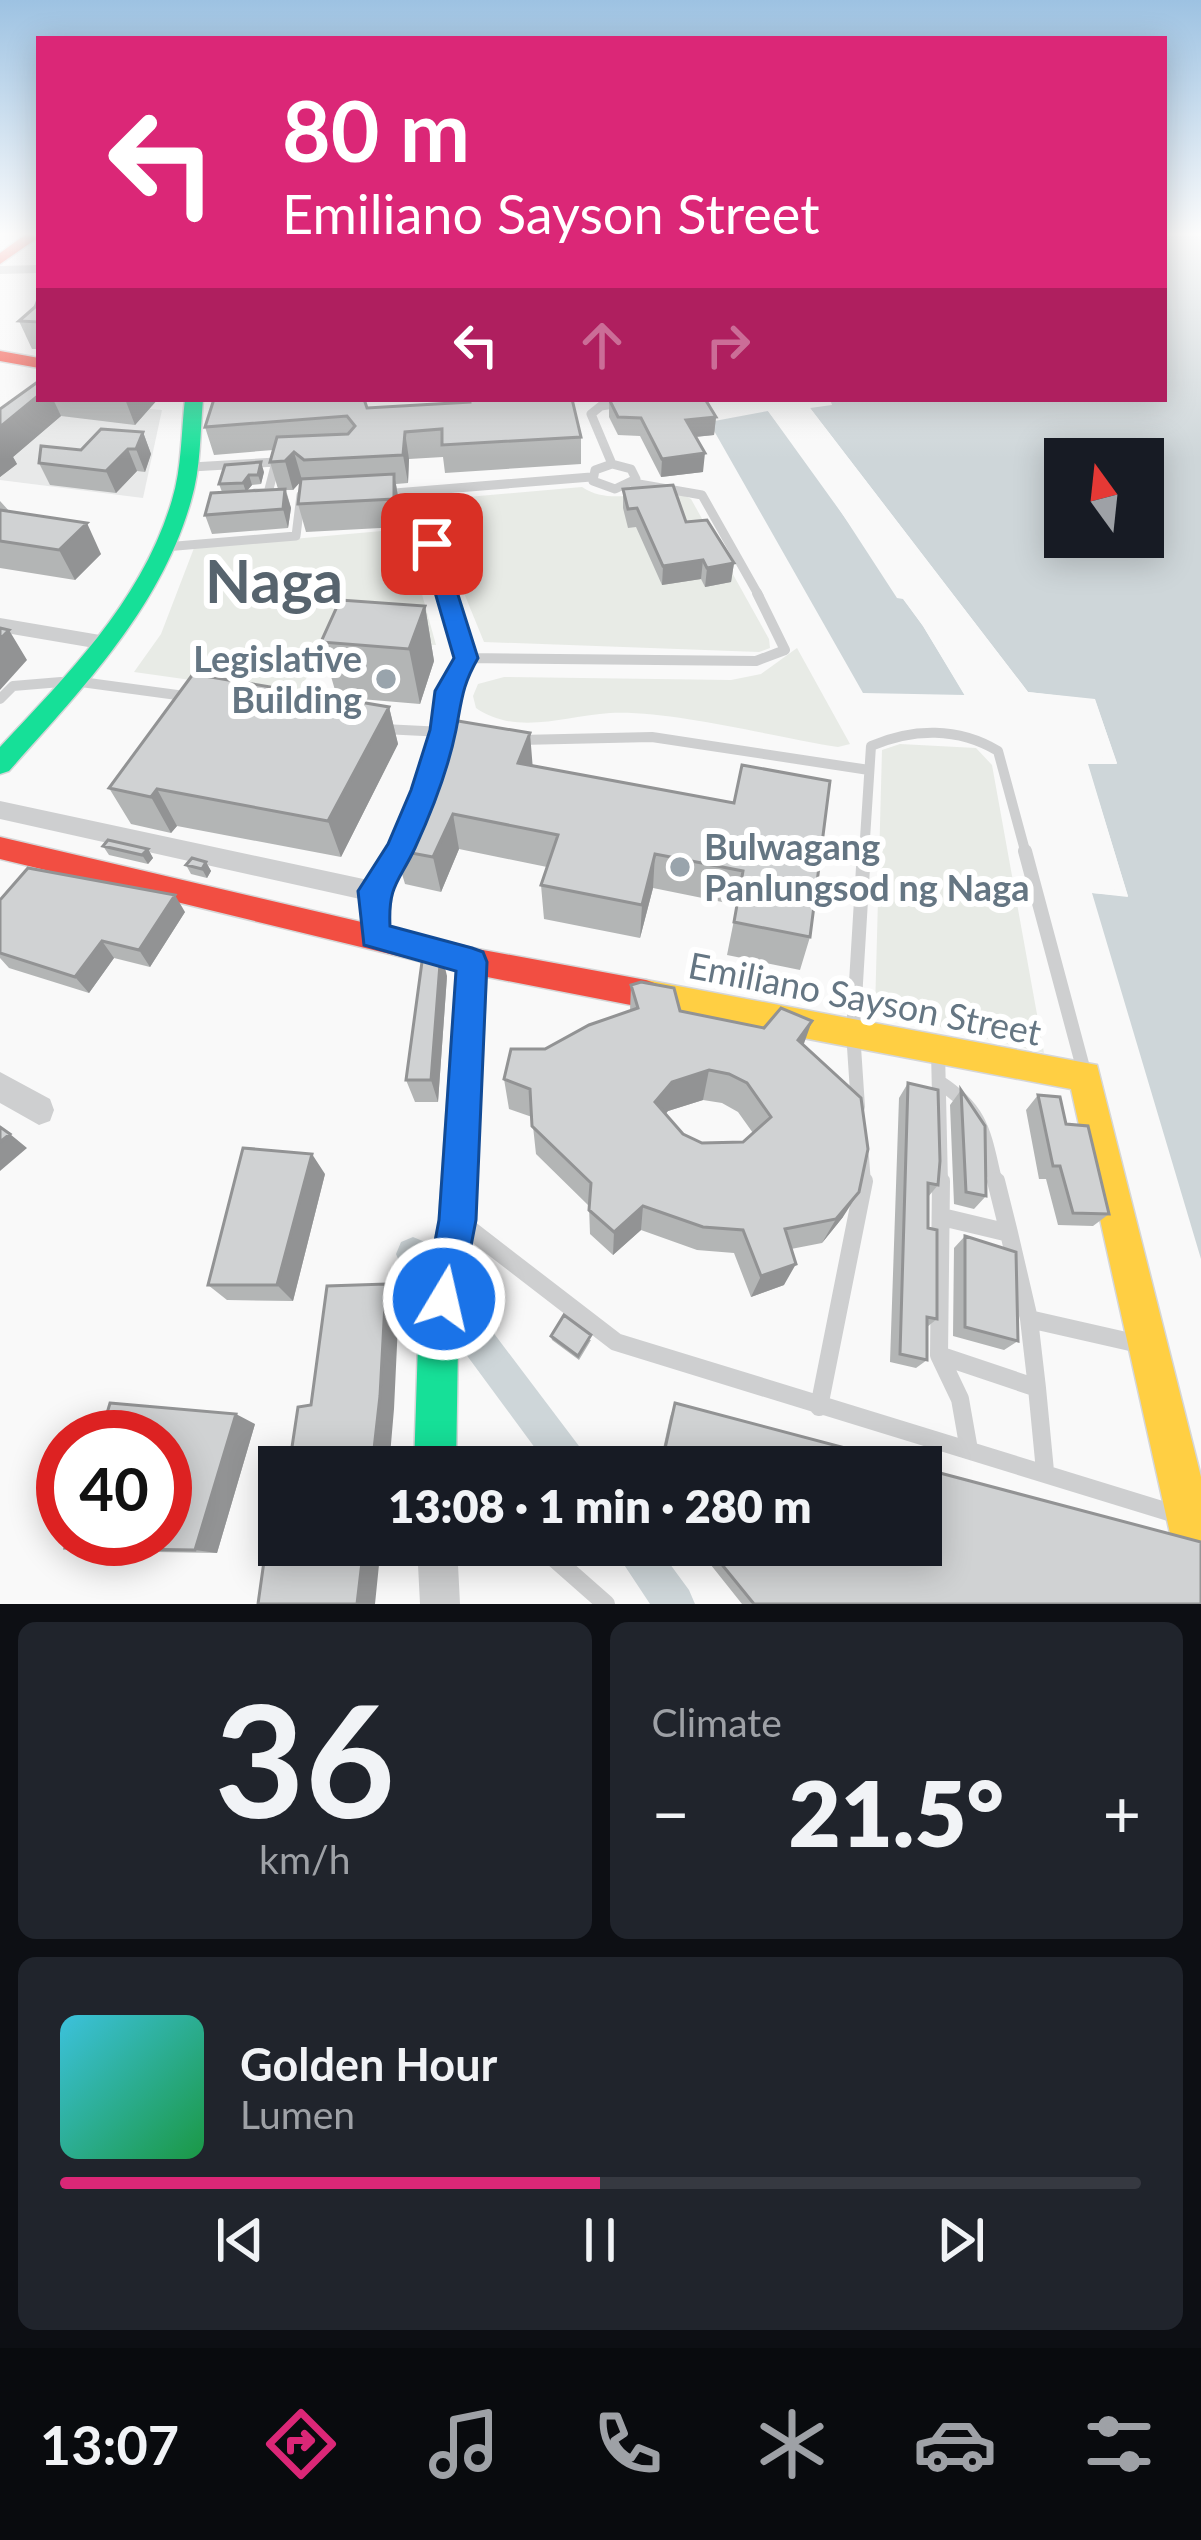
<!DOCTYPE html>
<meta charset="utf-8">
<style>
body{margin:0;font-family:Lato,sans-serif;background:#20242c;color:#f1f3f6;height:100vh;display:flex;flex-direction:column;font-size:45px;white-space:nowrap}
*{box-sizing:border-box;margin:0}
p{font-size:39px;color:#9ea1a6}
.icon{flex:none;width:66px;height:66px;fill:none;stroke:currentColor;stroke-width:2;stroke-linecap:round;stroke-linejoin:round}
.map{position:relative;height:1604px;overflow:hidden}
.drawer{display:flex;flex-direction:column;gap:18px;padding:18px;background:#0d0f14;flex:1}
.drawer>*{flex:none}
.top-card{position:absolute;left:36px;top:36px;width:1131px;height:366px;border-radius:0px;box-shadow:0 6px 30px #0003;background:#db2777;color:#fff;overflow:hidden}
.needle{width:78px;rotate:345deg}
.tools{position:absolute;left:1044px;top:438px;display:grid;gap:24px}
.tools a{display:grid;place-items:center;width:120px;height:120px;border-radius:0px;background:#171b24;box-shadow:0 6px 30px #0003;font-size:60px}
.speed{position:absolute;left:36px;top:1410px;display:flex;gap:24px;font-size:60px;font-weight:700;text-align:center}
.speed>*{display:grid;place-content:center;width:156px;height:156px;border-radius:50%;background:#171b24;box-shadow:0 6px 30px #0003;line-height:1}
.speed .limit{border:18px solid #d22;background:#fff;color:#111}
.pin{position:absolute;display:grid;place-items:center;width:102px;height:102px;color:#fff;margin:-51px;border-radius:24px;box-shadow:0 6px 18px #0006}
.me{position:absolute;width:132px;margin:-66px;rotate:9deg;stroke-linejoin:round;filter:drop-shadow(0 0 9px #0008)}
.turn{display:flex;align-items:center;gap:42px;height:252px;padding:0 48px;font-size:54px}
.turn .icon{width:156px;height:156px;stroke-width:2.5}
.turn b{display:block;font-size:84px;line-height:102px}
.lanes{display:flex;align-items:center;height:114px;padding:0 48px;background:#0003;justify-content:center;gap:60px;direction:ltr}
.lanes .off{opacity:.35}
.big{font-size:90px;font-weight:800;line-height:1.1}
.drawer .widget{flex:1;display:flex;flex-direction:column;justify-content:center;gap:18px;min-width:0;padding:0 42px;border-radius:18px;background:#20242c}
.drawer .dial{align-items:center;gap:0}
.dial b{font-size:156px;line-height:1}
.song{display:flex;align-items:center;gap:36px}
.cover{width:144px;height:144px;border-radius:18px;background:linear-gradient(135deg,hsl(190 70% 55%),hsl(140 70% 35%))}
.played{height:12px;border-radius:6px;background:linear-gradient(90deg,#db2777 50%,#363941 50%)}
.keys{display:flex;justify-content:space-around;direction:ltr}
.heat{display:flex;justify-content:space-between;align-items:center;font-size:66px;direction:ltr}
.drawer .tiles{flex:1;display:grid;gap:18px;grid-template-columns:1fr 1fr}
.widget:last-child{grid-column:span 2}
.trip{position:absolute;left:258px;top:1446px;width:684px;height:120px;border-radius:0px;background:#171b24;box-shadow:0 6px 30px #0003;font-weight:800;line-height:120px;text-align:center}
.dock{display:flex;height:192px;justify-content:space-around;align-items:center;background:#090b0e;color:#9ea1a6}
.dock .icon{width:84px;height:84px}
.dock .active{color:#db2777}
.dock b{font-size:54px;color:#f1f3f6}
.map>svg:first-child{display:block}
</style>
<div class="map">
<svg width="1201" height="1604" viewBox="0 0 1201 1604">
<rect width="100%" height="100%" fill="#f9f9f9"/>
<!-- built -->
<path fill="#e8e9e9" d="M47 400 162 410 143 498 0 480V439Z"/>
<!-- green -->
<path fill="#e8ebe6" d="M582 487C616 510 659 481 691 499L769 639 770 648 759 652 484 642 437 527 433 500Z
M404 529 436 645 330 640 296 695 134 672 161 634 194 548Z
M797 648 850 744 838 747C774 737 672 710 610 713 565 716 516 736 476 708L473 696 478 684 504 677 731 680 761 674Z
M900 744 976 748 992 765 1044 1053 875 1011 882 750Z"/>
<!-- water -->
<path fill="#ced6d9" fill-rule="evenodd" d="M1164 234H1201V1259L1092 893 1128 896 1087 763H1117L1095 700 1028 692 810 408 832 405 830 399H1164ZM1065 459H1143V537H1065Z
M768 411 923 626 965 695 863 693 709 422Z"/>
<!-- pier -->
<path fill="#f9f9f9" d="M804 408H810L1028 692 1095 699 1117 764H1088L1128 897 1092 893 1091 887 1120 890 1081 764 1086 757 1109 758 1090 705 1024 696Z
M775 410 823 472 901 593 928 623 970 692 968 701 923 626 903 599 897 598 817 475 768 411Z"/>
<g fill="none" stroke-linecap="round" stroke-linejoin="round">
<!-- canal -->
<path fill="#ced6d9" fill-rule="evenodd" d="M413 1237 425 1242 585 1454 591 1467H549L401 1266 396 1254 401 1242Z
M611 1545H656L689 1590 695 1604H650Z"/>
<defs>
<path id="fast" d="M185 399H203C200 433 201 468 191 501 161 608 81 690 9 771L0 774V747C69 673 143 599 172 500 182 467 181 432 185 399Z
M472 948 483 951 487 961 475 1220 458 1343 456 1467H414L418 1343 439 1220 457 961 461 951Z"/>
<path id="slow" d="M646 980 1097 1065 1201 1477V1592L1185 1585 1178 1569 1071 1089 646 1008 635 1004 630 994 635 984Z"/>
<path id="jam" d="M26 234 39 237 0 264V253Z
M0 351 39 358V368L0 361Z
M0 837 472 948 646 980 657 984 662 994 657 1004 646 1008 472 974 0 859Z"/>
</defs>
<!-- fast casing -->
<use href="#fast" stroke="#d5d6d7" stroke-width="3"/>
<!-- slow casing -->
<use href="#slow" stroke="#d5d6d7" stroke-width="3"/>
<!-- jam casing -->
<use href="#jam" stroke="#d5d6d7" stroke-width="3"/>
<!-- lane-far3 -->
<path stroke="#cecfd0" stroke-width="9" d="M612 464 591 414 601 406 646 399
M612 464 631 469 636 479 615 489 593 481 595 470Z
M192 467 276 462 268 493H255
M633 483 702 495 759 596
M422 492 447 596
M383 494 591 477
M165 547 296 536 301 495"/>
<!-- lane-far2 -->
<path stroke="#cecfd0" stroke-width="10" d="M465 658 756 661 785 650 757 593
M81 682 192 697
M0 699 13 686 61 682
M383 729 464 733
M520 740 652 737 869 770
M421 801 465 658 446 593
M395 854 403 841
M864 854 871 746C913 728 958 727 998 751L1026 854"/>
<!-- lane-far1 -->
<path stroke="#cecfd0" stroke-width="14" d="M1025 851 1085 1075
M373 891 397 851
M938 1051 941 1184
M939 1082C984 1111 984 1135 996 1184
M858 1107 853 1032 864 851
M862 1157 864 1184"/>
<!-- lane -->
<path stroke="#cecfd0" stroke-width="18" d="M941 1181 939 1355 960 1399 969 1450
M996 1181 1009 1233
M942 1217 1009 1233 1029 1319 1037 1388
M468 1228 616 1342 1175 1514
M1029 1319 1139 1344
M939 1355 1037 1388 1045 1471
M819 1407 864 1181
M539 1545 606 1604"/>
<!-- street -->
<path fill="#cecfd0" fill-rule="evenodd" d="M39 265V273L0 274V266Z
M0 618 106 636 116 643 106 650 0 632Z
M0 801 382 883 388 935 384 943 375 946 366 943 360 899 0 819Z
M0 1072 50 1099 54 1110 50 1121 39 1125 0 1103Z
M417 1545H457L460 1604H420Z"/>
<!-- fast -->
<use href="#fast" fill="#16e098" fill-rule="evenodd"/>
<!-- slow -->
<use href="#slow" fill="#ffcf43" fill-rule="evenodd"/>
<!-- jam -->
<use href="#jam" fill="#f24e42" fill-rule="evenodd"/>
</g>
<!-- wall -->
<path fill="#b3b5b5" fill-rule="evenodd" d="M39 297V349H32L19 321 35 307Z
M39 399H158L135 425 61 416 13 457 17 464 0 477V409Z
M609 399 716 417 714 435 695 437 703 472 661 477 640 436 618 435 609 417Z
M367 408 581 437V464L445 473 443 457 409 459 408 483 396 484 399 502V527L306 532 298 504 301 481 293 490H286L291 508 288 528 212 534 205 515 222 492 219 484 264 472 261 484 252 485 247 491 278 489 270 462 273 450 214 455 205 427Z
M143 432 151 454 145 472 137 471 116 493 50 485 39 463Z
M623 489 686 522 734 563 731 582 705 587 701 579 662 585 636 527 628 528 623 508Z
M0 501 10 512 101 554 75 580 0 568Z
M425 606 434 661 420 704 337 697 321 642Z
M389 707 398 744 341 857 177 826 171 833 131 824 109 788Z
M533 766 734 803 810 937 800 970 727 955 737 905 653 888 640 938 544 919 541 885 547 867 459 849 441 892 405 884 395 850Z
M103 846 148 849 153 858 148 864 109 855Z
M206 862 211 871 207 878 191 874 186 865Z
M0 900 185 912 150 967 114 958 89 993 9 968 0 958Z
M447 976 438 1102H415L406 1080Z
M631 985 680 1011 804 1045 843 1217 822 1243 791 1249 784 1285 751 1297 734 1253 697 1250 641 1230 613 1255 590 1234 589 1206 536 1154 532 1117 509 1109 504 1079 545 1049 630 1011ZM703 1100 722 1103 738 1112 753 1133 743 1142 702 1143 683 1134 665 1114 668 1111Z
M908 1083 938 1185 928 1197V1228L937 1319 927 1327V1360L916 1368 890 1362 899 1098Z
M961 1090 986 1196 974 1209 954 1204 950 1105Z
M1038 1095 1066 1124 1109 1214 1093 1226 1058 1225 1046 1179H1039L1026 1110Z
M325 1174 293 1301 227 1300 208 1285Z
M965 1236 1018 1341 1004 1350 953 1336 954 1248Z
M551 1336 591 1340 579 1360 552 1340Z
M675 1403 917 1467H659L670 1417Z
M255 1424 217 1553 95 1551 65 1548Z
M695 1545H921L1201 1604H742Z"/>
<!-- shaded-wall -->
<path fill="#929394" d="M39 395V399H53L61 416 13 457 17 464 0 477V427Z
M125 399H158L135 425Z
M716 417 714 435 684 438 686 420Z
M143 432 151 454 145 472 136 449Z
M405 432 409 459 408 483 403 455Z
M128 449 137 471 116 493 106 471Z
M294 452 302 480 293 490 285 461Z
M705 453 703 472 661 477 662 459Z
M261 462 264 472 261 484 258 475Z
M394 474 399 502V527L394 499Z
M249 475 252 485 246 492 243 483Z
M285 489 291 508 288 528 283 509Z
M87 523 101 554 75 580 59 550Z
M703 560 701 579 662 585 663 566Z
M734 563 731 582 705 587 707 568Z
M425 606 434 661 420 704 409 649Z
M9 630 27 660 0 690V639Z
M389 707 398 744 341 857 328 821Z
M530 733 533 770 518 763Z
M157 789 177 826 171 833 151 797Z
M453 814 459 849 441 892 433 857Z
M148 849 153 858 148 864 142 855Z
M655 854 653 888 640 938 642 905Z
M206 862 211 871 207 878 202 869Z
M175 895 185 912 150 967 139 950Z
M102 941 114 958 89 993 75 977Z
M441 951 447 976 438 1102 431 1080Z
M812 1021 801 1052 798 1040Z
M709 1070 703 1100 668 1111 652 1130 655 1102 672 1082Z
M10 1134 27 1148 0 1171V1142Z
M312 1154 325 1174 293 1301 277 1285Z
M859 1192 843 1217 822 1243 836 1219Z
M643 1206 641 1230 613 1255 614 1232Z
M796 1264 784 1285 751 1297 761 1276Z
M386 1284 399 1303 394 1409 389 1467H372Z
M236 1414 255 1424 217 1553 195 1550Z
M364 1545H381L375 1604H357Z"/>
<!-- building -->
<path fill="#d0d2d3" stroke="#929394" stroke-width="3" fill-rule="evenodd" d="M39 297V322L19 321 35 307Z
M39 381V395L0 427V409Z
M214 399H364L367 408 470 402V399H572L581 437 442 445V429L405 432 403 455 304 460 294 452 285 461 270 462 277 437 348 434 355 426 347 416 205 427Z
M609 399H705L716 417 686 420 705 453 662 459 641 418 618 417Z
M101 429 143 432 136 449H128L106 471 39 463 41 446 81 450Z
M261 462 258 475H249L243 483 219 484 225 465Z
M394 474V499L298 504 301 479Z
M673 485 686 522 707 520 734 563 707 568 703 560 663 566 637 508 628 509 623 489Z
M285 489 283 509 205 515 211 493Z
M0 510 87 523 59 550 0 541Z
M340 600 425 606 409 649 321 642Z
M0 628 9 630 0 639Z
M193 674 389 707 328 821 157 789 151 797 109 788Z
M458 721 530 733 518 763 734 803 742 765 830 781 810 937 734 922 743 871 655 854 642 905 541 885 558 835 453 814 433 857 395 850Z
M108 840 148 849 142 855 103 846Z
M192 858 206 862 202 869 186 865Z
M28 868 175 895 139 950 102 941 75 977 0 953V900Z
M424 947 441 951 431 1080H406Z
M641 982 674 988 680 1011 764 1028 781 1008 812 1021 798 1040 861 1098 868 1149 859 1192 836 1219 785 1229 796 1264 761 1276 743 1230 703 1227 643 1206 614 1232 589 1210 591 1183 532 1126 530 1089 504 1079 511 1049H545L589 1025 638 1008 631 985ZM709 1070 729 1074 747 1083 771 1117 743 1142 702 1143 683 1134 655 1102 672 1082Z
M908 1083 938 1090 940 1161 938 1185 928 1183V1228L937 1230V1319L927 1317V1360L900 1354Z
M961 1090 985 1126 986 1196 966 1192Z
M1038 1095 1060 1097 1066 1124 1088 1126 1109 1214 1073 1213 1060 1166H1053Z
M0 1127 10 1134 0 1142Z
M243 1148 312 1154 277 1285H208Z
M965 1236 1016 1252 1018 1341 965 1327Z
M386 1284 380 1396 372 1467H289L298 1407 311 1405 327 1286Z
M564 1315 591 1335 578 1356 551 1336Z
M110 1403 236 1414 195 1550 65 1548 68 1539H165V1437H100Z
M675 1403 917 1467H661Z
M921 1468 1201 1542V1604H754L706 1545H921Z
M279 1527V1545H364L357 1604H258L266 1547 276 1544Z"/>
<!-- sky -->
<linearGradient id="sky" x2="0" y2="1"><stop stop-color="#9dc2e2"/><stop offset="0.51" stop-color="#fcfcfc"/><stop offset="1" stop-color="#fcfcfc" stop-opacity="0"/></linearGradient>
<rect width="1201" height="459" fill="url(#sky)"/>
<!-- route -->
<path fill="#1a73e8" stroke="#114b97" stroke-width="3" d="M432 538 442 544 478 658C462 686 462 699 456 730 448 770 432 811 415 848 399 882 388 885 390 926L472 948 483 952 487 962 476 1220 458 1313 444 1319 430 1313 424 1299 439 1220 456 971 364 945 358 891 388 844 411 790 430 730 435 691 454 658 421 544Z"/>
<!-- markers -->
<g fill="#99a4ac" stroke="#fff" stroke-width="4.5">
<circle cx="386" cy="679" r="12"/>
<circle cx="680" cy="867" r="12"/>
</g>
<g text-anchor="middle" dominant-baseline="central" stroke-width="12" stroke-linejoin="round" paint-order="stroke">
<!-- poi labels -->
<g font-size="36" font-weight="bold" fill="#657683" stroke="#fff" text-anchor="end">
<text x="362" y="658">Legislative<tspan x="362" dy="41">Building</tspan></text>
<text x="704" y="846" text-anchor="start">Bulwagang<tspan x="704" dy="41">Panlungsod ng Naga</tspan></text>
</g>
<!-- street labels -->
<g font-size="36" fill="#657683" stroke="#fff">
<text transform="translate(865 998) rotate(11)">Emiliano Sayson Street</text>
</g>
<!-- town labels -->
<g font-size="60" font-weight="bold" fill="#57646e" stroke="#fff">
<text x="274" y="580">Naga</text>
</g>
</g>
</svg>
<div class="tools">
<a><svg class="needle" viewBox="-14 -14 28 28"><path d="M0-13l5 13h-10z" fill="#e53935"/><path d="M0 13l5-13h-10z" fill="#9ea1a6"/></svg></a>
</div>
<div class="speed"><div class="limit">40</div></div>
<div class="pin" style="left:432px;top:544px;background:#d93025"><svg class="icon" aria-label="arrive" viewBox="0 0 24 24"><path d="M6 21V4h12l-3 4 3 4H6"/></svg></div>
<svg class="me" style="left:444px;top:1299px" viewBox="-20 -20 40 40"><circle r="17" fill="#1a73e8" stroke="#fff" stroke-width="3"/><path d="M0-11L8 9 0 5-8 9z" fill="#fff"/></svg>
<div class="trip">13:08 · 1 min · 280 m</div>
<div class="top-card">
<div class="turn"><svg class="icon" aria-label="left" viewBox="0 0 24 24"><path d="M17 20v-9H6M10 6l-5 5 5 5"/></svg><div><b>80 m</b>Emiliano Sayson Street</div></div>
<div class="lanes"><svg class="icon" aria-label="left" viewBox="0 0 24 24"><path d="M17 20v-9H6M10 6l-5 5 5 5"/></svg><svg class="icon off" aria-label="ahead" viewBox="0 0 24 24"><path d="M12 20V5M6 11l6-6 6 6"/></svg><svg class="icon off" aria-label="right" viewBox="0 0 24 24"><path d="M7 20v-9h11M14 6l5 5-5 5"/></svg></div>
</div>
</div>
<section class="drawer">
<div class="tiles">
<div class="widget dial"><b>36</b><p>km/h</p></div>
<div class="widget"><p>Climate</p>
<div class="heat"><a>−</a><b class="big">21.5°</b><a>+</a></div>
</div>
<div class="widget">
<div class="song"><i class="cover"></i><div><b>Golden Hour</b><p>Lumen</p></div></div>
<div class="played"></div>
<div class="keys"><svg class="icon" aria-label="previous" viewBox="0 0 24 24"><path d="M18 5L8 12l10 7zM5 5v14"/></svg><svg class="icon" aria-label="pause" viewBox="0 0 24 24"><path d="M8 5v14M16 5v14"/></svg><svg class="icon" aria-label="next" viewBox="0 0 24 24"><path d="M6 5l10 7-10 7zM19 5v14"/></svg></div>
</div>
</div>
</section>
<nav class="dock">
<b>13:07</b>
<svg class="icon active" aria-label="directions" viewBox="0 0 24 24"><path d="M12 3l9 9-9 9-9-9zM9 14v-3h6M13 9l2 2-2 2"/></svg>
<svg class="icon" aria-label="music" viewBox="0 0 24 24"><path d="M9 18V5l10-2v13"/><circle cx="6" cy="18" r="3"/><circle cx="16" cy="16" r="3"/></svg>
<svg class="icon" aria-label="phone" viewBox="0 0 24 24"><path d="M5 4h4l2 5-3 2q2 4 5 5l2-3 5 2v4C11 20 4 13 5 4z"/></svg>
<svg class="icon" aria-label="climate" viewBox="0 0 24 24"><path d="M12 3v18M4 7l16 10M4 17L20 7"/></svg>
<svg class="icon" aria-label="car" viewBox="0 0 24 24"><path d="M5 17H2v-5l4-1 3-4h7l3 4 3 1v5h-3M9 17h6M6 11h13"/><circle cx="7" cy="17" r="2"/><circle cx="17" cy="17" r="2"/></svg>
<svg class="icon" aria-label="filters" viewBox="0 0 24 24"><path d="M4 7h16M4 17h16"/><circle cx="9" cy="7" r="2"/><circle cx="15" cy="17" r="2"/></svg>
</nav>
